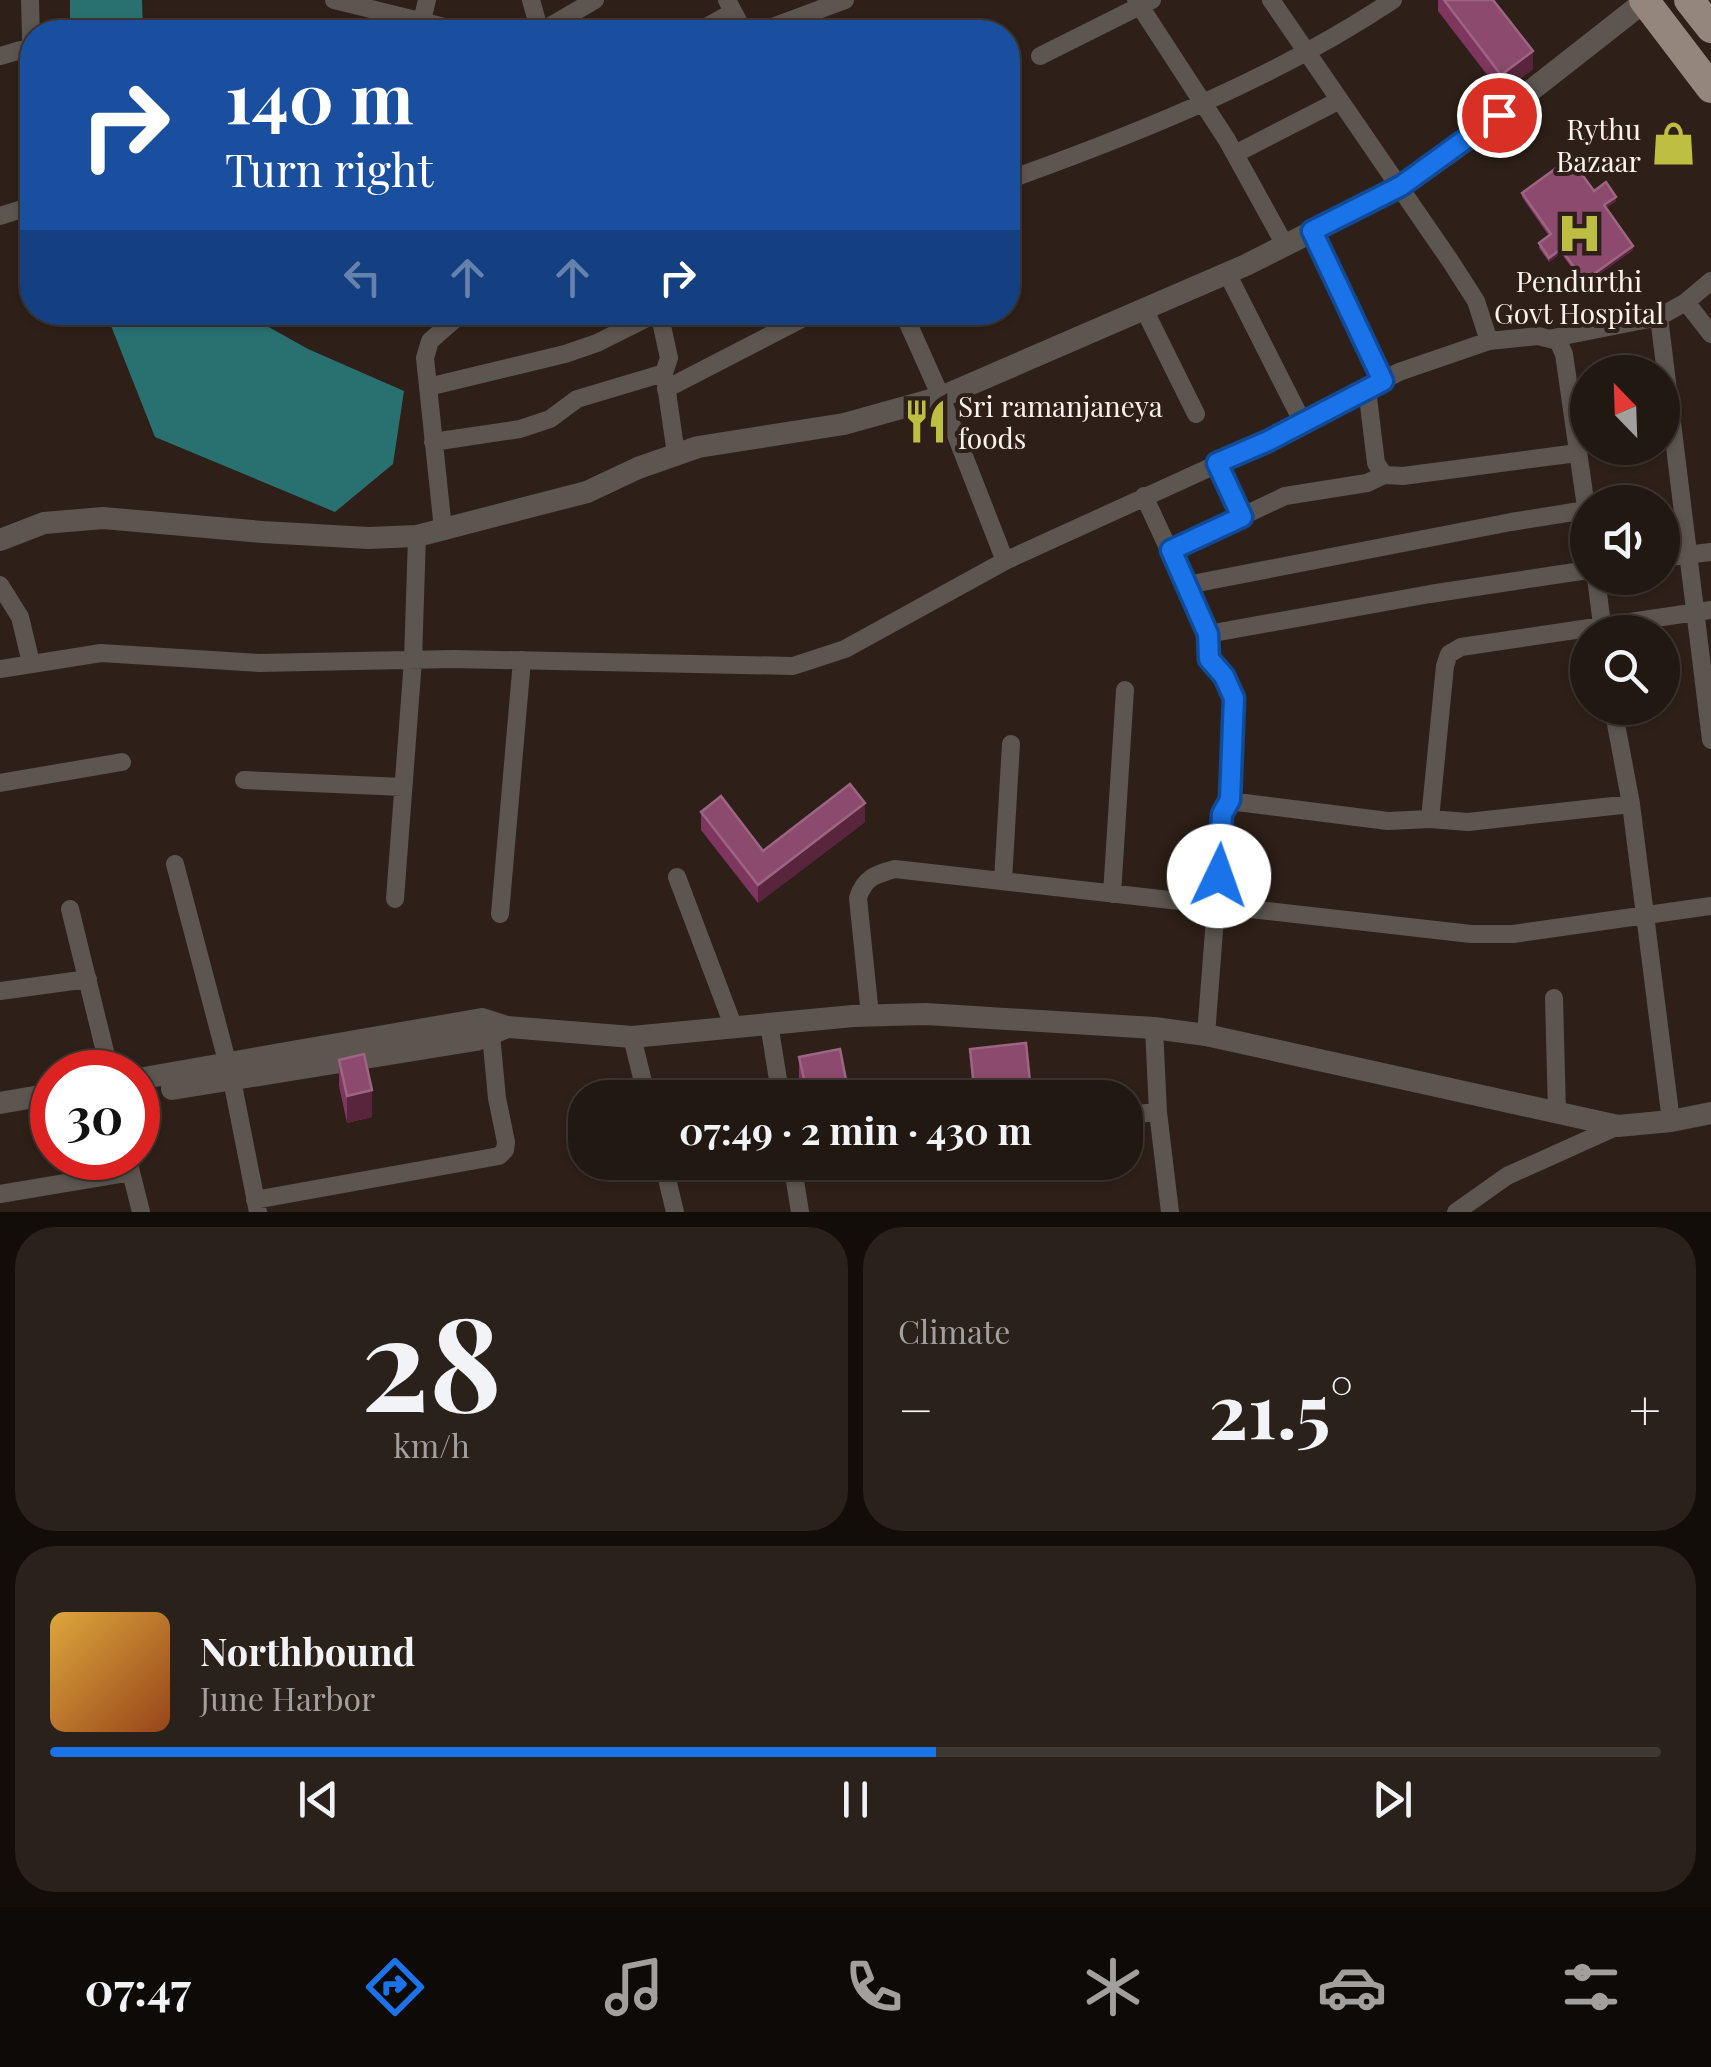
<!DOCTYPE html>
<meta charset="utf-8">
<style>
body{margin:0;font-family:"Playfair Display",serif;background:#2a211b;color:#f1f3f6;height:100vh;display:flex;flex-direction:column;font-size:38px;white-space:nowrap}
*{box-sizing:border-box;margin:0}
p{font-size:32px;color:#a2a09f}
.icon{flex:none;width:55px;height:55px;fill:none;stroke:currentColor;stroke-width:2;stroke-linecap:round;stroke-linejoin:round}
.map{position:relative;height:1212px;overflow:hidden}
.details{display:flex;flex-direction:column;gap:15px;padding:15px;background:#130d0a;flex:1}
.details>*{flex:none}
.hud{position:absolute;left:20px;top:20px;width:1000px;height:305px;border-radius:40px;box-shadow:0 2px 8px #0004,0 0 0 2px #3f3732;background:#1a4fa0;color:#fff;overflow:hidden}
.needle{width:65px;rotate:337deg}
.controls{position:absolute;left:1570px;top:355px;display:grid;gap:20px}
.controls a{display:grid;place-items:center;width:110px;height:110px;border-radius:50%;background:#221812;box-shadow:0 2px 8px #0004,0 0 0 2px #3f3732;font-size:50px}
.speed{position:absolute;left:30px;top:1050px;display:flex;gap:20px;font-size:50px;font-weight:700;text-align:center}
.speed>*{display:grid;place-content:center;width:130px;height:130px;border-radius:50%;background:#221812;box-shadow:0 2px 8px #0004,0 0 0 2px #3f3732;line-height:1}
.speed .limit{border:15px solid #d22;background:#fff;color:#111}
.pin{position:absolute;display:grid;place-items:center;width:85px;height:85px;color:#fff;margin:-42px;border:5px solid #fff;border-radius:50%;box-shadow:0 2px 10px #0007}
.me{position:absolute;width:110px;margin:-55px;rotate:3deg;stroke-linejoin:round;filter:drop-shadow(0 0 8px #0008)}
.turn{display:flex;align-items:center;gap:35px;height:210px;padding:0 40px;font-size:45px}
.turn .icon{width:130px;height:130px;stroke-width:2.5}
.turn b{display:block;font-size:70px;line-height:85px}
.lanes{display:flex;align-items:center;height:95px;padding:0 40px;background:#0003;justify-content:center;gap:50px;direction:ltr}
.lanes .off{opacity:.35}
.big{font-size:75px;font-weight:700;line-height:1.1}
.details .widget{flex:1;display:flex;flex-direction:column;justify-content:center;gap:15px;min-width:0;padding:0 35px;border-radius:40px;background:#2a211b}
.details .dial{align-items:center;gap:0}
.dial b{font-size:130px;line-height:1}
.song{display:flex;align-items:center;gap:30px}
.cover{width:120px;height:120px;border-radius:15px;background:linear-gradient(135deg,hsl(40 70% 55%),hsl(20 70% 35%))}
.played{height:10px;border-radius:5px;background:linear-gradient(90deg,#1a73e8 55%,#3f3732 55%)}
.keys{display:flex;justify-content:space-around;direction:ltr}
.heat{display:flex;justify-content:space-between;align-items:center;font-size:55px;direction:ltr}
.details .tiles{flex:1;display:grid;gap:15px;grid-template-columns:1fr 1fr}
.widget:last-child{grid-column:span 2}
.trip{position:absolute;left:568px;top:1080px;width:575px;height:100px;border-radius:40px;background:#221812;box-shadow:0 2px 8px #0004,0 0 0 2px #3f3732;font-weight:700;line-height:100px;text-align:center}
.tab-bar{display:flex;height:160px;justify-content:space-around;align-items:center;background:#0e0a07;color:#a2a09f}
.tab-bar .icon{width:70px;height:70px}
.tab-bar .active{color:#1a73e8}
.tab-bar b{font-size:45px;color:#f1f3f6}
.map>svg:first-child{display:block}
</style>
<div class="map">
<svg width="1711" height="1212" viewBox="0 0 1711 1212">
<rect width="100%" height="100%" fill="#2e2018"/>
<!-- water -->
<path fill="#297171" d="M70 0H142L143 32H70Z
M106 313H244L308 349 404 391 393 464 335 512 155 437Z"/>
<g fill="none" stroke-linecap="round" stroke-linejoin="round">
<!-- minor -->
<path stroke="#5c5550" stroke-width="18" d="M30 0 32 75
M334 0 465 32
M531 0 540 32
M727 0 744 32
M1136 0 1227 140 1285 245
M1271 0 1451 262 1476 301 1489 341
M422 21 427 0
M540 32 595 0
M697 32 733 12
M759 32 845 0
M0 56 31 47
M1040 56 1152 0
M1235 154 1338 101
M1008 180C1139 133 1276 78 1393 0
M0 216 32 206
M1312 231 1383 381
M1227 273 1303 423
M1686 302 1711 334
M1144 309 1196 414
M903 312 941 397 1005 561
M1659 317 1711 740
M1553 338 1659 317 1686 302 1711 281
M665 378 676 454
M428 387 565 354 597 343 659 312
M666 389 815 312
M1367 389 1376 463 1384 475 1403 476 1577 453
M433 442 520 429 550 419 577 399 664 373 669 358 659 312
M1217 463 1242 517
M1144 496 1208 634 1209 659 1224 677 1234 698 1229 801 1223 814 1206 1035
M443 529 425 358 430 341 463 312
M1171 550 1285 496 1367 483 1384 475
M1662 558 1711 552
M1596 578 1603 632
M0 585 20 617 31 663
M1187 585 1511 522 1586 510
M1208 634 1430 594 1588 570
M0 669 101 653 259 663 454 659 793 666 845 649 1005 561 1268 441 1399 372 1489 341 1538 336 1558 341 1564 354 1588 521
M1613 708 1631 804 1671 1121
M244 780 403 787
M0 783 122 762
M1229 801 1388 821 1430 819 1468 822 1631 804
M1430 819 1445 666 1449 654 1461 647 1711 610
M175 864 232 1080 258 1212
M677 877 734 1028
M1003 880 1011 744
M1112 894 1125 690
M395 899 413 660 417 536
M70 909 110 1072
M500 914 522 660
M0 991 88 979
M1554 998 1557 1113
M870 1015 858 898C864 878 876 874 895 869L1471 934H1513L1711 906
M769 1024 781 1098
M1154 1028 1158 1112 1170 1212
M632 1037 647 1098
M1125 1115 1158 1112
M663 1162 675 1212
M792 1162 800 1212
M131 1172 141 1212
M0 1194 131 1172 128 1158
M255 1200 499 1156 505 1150 506 1142 497 1098 491 1035
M1456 1212 1507 1176 1618 1126"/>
<!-- tertiary -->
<path stroke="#5c5550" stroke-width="22" d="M0 540 44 523 103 518 263 532 368 538 417 536 587 492 638 468 698 447 844 424 941 397 1246 265 1401 187 1473 136 1645 1
M138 1079 482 1019 507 1027 632 1037 853 1016 926 1014 1154 1028 1206 1035 1618 1126 1671 1121 1711 1113
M172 1089 476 1040 507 1027
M0 1103 52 1094"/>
<!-- primary -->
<path stroke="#94867c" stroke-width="30" d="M1644 0 1711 88
M1689 0 1711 28"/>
</g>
<!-- wall -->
<path fill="#7e365f" d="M1438 0H1493L1533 69 1501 93 1438 11Z
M1522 193 1616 201 1606 208 1633 250 1584 285 1561 253 1549 262 1539 248V243L1549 236 1522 197Z
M701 812 763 851 865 822 758 903 701 830Z
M970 1049 1030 1082V1098H973Z
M799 1057 847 1085V1098H802L799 1083Z
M339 1060 372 1117 347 1123 339 1086Z"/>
<!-- shaded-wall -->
<path fill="#58253c" d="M1533 51V69L1501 93V75Z
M1616 197V201L1604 209V205Z
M1633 246V250L1584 285V281Z
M1561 249V253L1549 262V258Z
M865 803V822L758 903V885Z
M372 1090V1117L347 1123V1096Z"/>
<!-- building -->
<path fill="#8b4a6e" stroke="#9d6582" stroke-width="2.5" d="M1444 0H1493L1533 51 1501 75Z
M1570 158 1594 191 1606 182 1616 197 1604 205 1633 246 1584 281 1561 249 1549 258 1539 243 1551 234 1522 193Z
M850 784 865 803 758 885 701 812 721 796 763 851Z
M1026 1043 1030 1082 974 1087 970 1049Z
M840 1049 847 1085 807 1092 799 1057Z
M364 1054 372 1090 347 1096 339 1060Z"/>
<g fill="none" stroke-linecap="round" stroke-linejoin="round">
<defs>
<path id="route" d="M1219 876 1222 814 1230 800 1234 698 1224 676 1209 659 1208 634 1171 550 1242 517 1217 463 1268 441 1383 381 1312 231 1401 186 1499 115"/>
</defs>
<!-- route casing -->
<use href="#route" stroke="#114b97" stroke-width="25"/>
<!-- route -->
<use href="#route" stroke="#1a73e8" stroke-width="18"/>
</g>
<!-- icons -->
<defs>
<symbol id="shop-bare" viewBox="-9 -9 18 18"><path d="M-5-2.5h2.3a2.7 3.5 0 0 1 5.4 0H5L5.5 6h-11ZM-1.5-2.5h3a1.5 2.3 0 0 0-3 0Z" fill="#bebf42" stroke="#2e2018" stroke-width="2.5" paint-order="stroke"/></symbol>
<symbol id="hospital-bare" viewBox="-9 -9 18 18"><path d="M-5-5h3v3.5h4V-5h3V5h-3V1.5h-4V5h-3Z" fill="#bebf42" stroke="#2e2018" stroke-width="2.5" paint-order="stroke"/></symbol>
<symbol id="restaurant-bare" viewBox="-9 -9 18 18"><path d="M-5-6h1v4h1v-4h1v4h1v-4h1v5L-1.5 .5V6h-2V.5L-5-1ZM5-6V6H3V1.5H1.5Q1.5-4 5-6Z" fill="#bebf42" stroke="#2e2018" stroke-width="2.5" paint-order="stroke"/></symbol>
</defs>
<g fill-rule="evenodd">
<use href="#shop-bare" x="1642" y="112" width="63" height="63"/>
<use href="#hospital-bare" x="1548" y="202" width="63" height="63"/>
<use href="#restaurant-bare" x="894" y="390" width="63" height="63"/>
</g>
<g text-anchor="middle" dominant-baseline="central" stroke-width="8" stroke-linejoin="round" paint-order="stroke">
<!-- poi labels -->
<g font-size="28" fill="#fcf2ed" stroke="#2e2018" text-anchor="end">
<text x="1641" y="128">Rythu<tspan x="1641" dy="32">Bazaar</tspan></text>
<text x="1579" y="280" text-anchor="middle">Pendurthi<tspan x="1579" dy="32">Govt Hospital</tspan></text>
<text x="958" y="405" text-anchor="start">Sri ramanjaneya<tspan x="958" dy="32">foods</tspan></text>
</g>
</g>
</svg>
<div class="controls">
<a><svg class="needle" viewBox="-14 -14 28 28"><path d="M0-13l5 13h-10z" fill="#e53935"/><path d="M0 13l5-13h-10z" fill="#a2a09f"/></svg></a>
<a><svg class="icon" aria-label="sound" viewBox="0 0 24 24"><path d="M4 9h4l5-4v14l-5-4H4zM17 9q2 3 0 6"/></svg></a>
<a><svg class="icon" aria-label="search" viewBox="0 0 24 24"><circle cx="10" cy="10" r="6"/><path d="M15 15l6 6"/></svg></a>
</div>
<div class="speed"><div class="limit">30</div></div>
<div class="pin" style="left:1499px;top:115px;background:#d93025"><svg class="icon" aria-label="arrive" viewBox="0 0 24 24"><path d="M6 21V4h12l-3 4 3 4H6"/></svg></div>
<svg class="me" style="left:1219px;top:876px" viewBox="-20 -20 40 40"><circle r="19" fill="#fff"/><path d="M0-13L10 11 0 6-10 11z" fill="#1a73e8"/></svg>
<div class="trip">07:49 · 2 min · 430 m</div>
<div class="hud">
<div class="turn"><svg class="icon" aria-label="right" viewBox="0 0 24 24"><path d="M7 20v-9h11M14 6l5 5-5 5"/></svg><div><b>140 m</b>Turn right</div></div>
<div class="lanes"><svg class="icon off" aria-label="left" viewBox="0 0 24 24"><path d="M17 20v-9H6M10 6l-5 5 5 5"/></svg><svg class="icon off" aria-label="ahead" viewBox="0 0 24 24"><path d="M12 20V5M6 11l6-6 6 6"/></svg><svg class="icon off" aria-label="ahead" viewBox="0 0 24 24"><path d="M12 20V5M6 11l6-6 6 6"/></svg><svg class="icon" aria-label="right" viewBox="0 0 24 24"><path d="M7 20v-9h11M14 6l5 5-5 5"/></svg></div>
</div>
</div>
<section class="details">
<div class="tiles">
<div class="widget dial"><b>28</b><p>km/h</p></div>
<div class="widget"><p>Climate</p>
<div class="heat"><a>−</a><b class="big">21.5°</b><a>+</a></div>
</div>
<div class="widget">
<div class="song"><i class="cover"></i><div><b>Northbound</b><p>June Harbor</p></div></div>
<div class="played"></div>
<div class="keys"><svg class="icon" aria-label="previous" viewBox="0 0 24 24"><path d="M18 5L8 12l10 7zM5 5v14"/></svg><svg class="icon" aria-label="pause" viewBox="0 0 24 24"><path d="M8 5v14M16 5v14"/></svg><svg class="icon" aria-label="next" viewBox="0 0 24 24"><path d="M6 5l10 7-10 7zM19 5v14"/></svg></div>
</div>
</div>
</section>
<nav class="tab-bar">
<b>07:47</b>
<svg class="icon active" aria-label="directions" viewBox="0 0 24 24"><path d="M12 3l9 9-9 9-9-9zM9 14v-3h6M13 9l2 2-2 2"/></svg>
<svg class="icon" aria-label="music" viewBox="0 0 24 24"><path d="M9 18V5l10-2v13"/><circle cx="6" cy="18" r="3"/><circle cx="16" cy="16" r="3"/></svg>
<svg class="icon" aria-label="phone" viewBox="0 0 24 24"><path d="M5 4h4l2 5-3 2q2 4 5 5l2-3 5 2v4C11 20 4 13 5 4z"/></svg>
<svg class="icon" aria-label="climate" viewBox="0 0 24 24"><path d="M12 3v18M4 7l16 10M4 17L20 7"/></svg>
<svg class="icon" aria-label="car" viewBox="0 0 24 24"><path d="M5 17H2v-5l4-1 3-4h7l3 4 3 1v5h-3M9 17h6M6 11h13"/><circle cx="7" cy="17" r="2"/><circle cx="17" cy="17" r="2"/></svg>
<svg class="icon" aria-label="filters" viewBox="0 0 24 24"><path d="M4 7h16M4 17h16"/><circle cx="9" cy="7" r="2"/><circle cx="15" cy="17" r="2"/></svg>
</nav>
